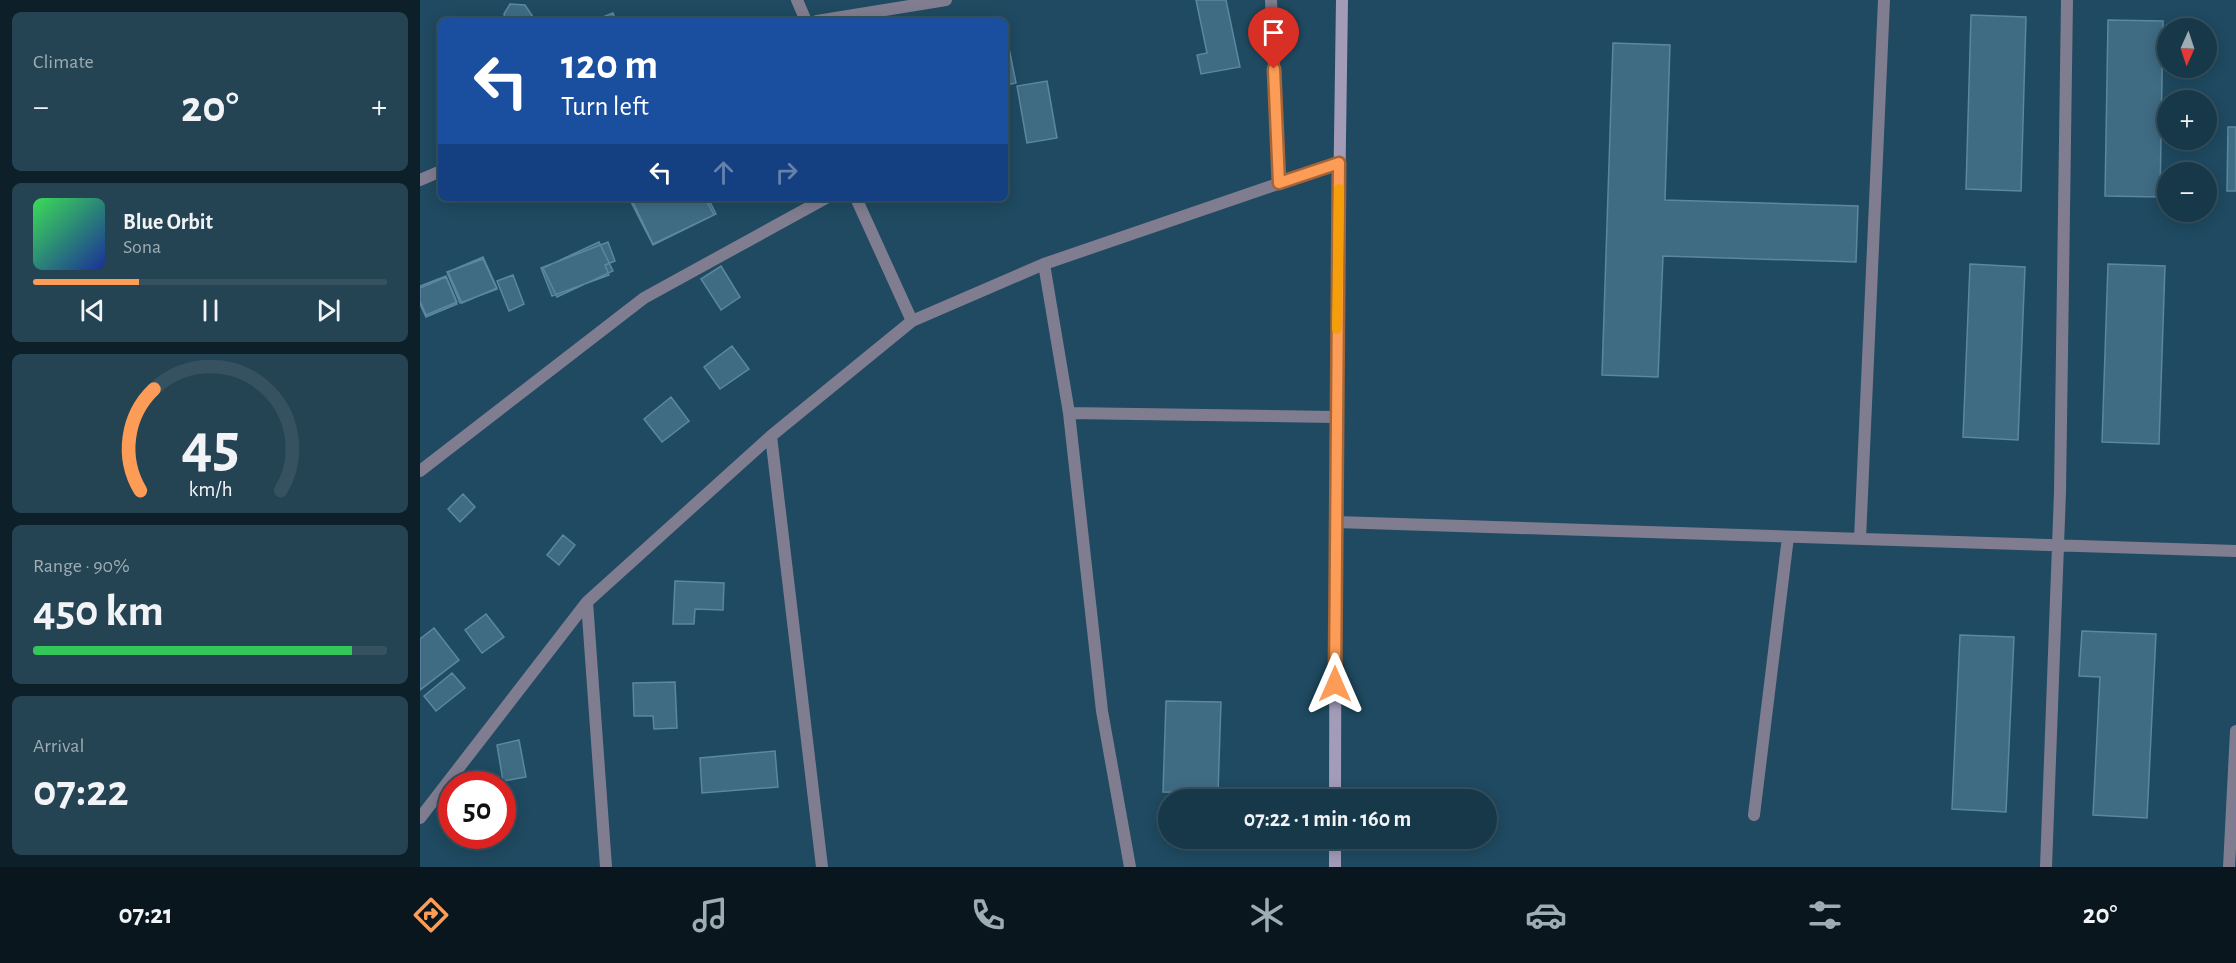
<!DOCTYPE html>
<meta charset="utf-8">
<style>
body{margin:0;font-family:"Alegreya Sans",sans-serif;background:#244353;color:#f1f3f6;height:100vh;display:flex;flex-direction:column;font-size:22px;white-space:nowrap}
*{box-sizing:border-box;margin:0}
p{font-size:20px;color:#9eacb4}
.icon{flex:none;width:33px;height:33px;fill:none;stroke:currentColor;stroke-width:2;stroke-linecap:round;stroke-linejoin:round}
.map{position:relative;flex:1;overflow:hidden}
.side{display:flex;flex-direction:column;gap:12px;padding:12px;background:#0d1f28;width:420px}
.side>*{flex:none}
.hud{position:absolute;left:18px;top:18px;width:570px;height:183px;border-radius:9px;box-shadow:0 3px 15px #0003,0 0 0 2px #365261;background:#1a4fa0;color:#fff;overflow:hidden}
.needle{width:39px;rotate:183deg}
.controls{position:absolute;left:1737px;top:18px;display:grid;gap:12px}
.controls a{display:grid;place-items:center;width:60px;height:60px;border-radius:50%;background:#173849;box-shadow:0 3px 15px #0003,0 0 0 2px #365261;font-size:30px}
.speed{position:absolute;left:18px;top:771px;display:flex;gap:12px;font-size:30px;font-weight:700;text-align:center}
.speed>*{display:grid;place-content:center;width:78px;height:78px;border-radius:50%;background:#173849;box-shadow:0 3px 15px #0003,0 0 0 2px #365261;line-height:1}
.speed .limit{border:9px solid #d22;background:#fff;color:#111}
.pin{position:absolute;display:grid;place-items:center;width:51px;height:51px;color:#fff;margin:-62px -26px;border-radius:50% 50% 50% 0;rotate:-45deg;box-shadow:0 0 6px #0007}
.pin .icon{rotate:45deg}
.me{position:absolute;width:66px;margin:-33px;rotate:0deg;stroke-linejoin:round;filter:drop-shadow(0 0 4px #0008)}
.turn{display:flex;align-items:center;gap:21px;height:126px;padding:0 24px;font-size:27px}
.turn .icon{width:78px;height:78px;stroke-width:2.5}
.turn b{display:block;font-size:42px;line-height:51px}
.lanes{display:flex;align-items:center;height:57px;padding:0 24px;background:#0003;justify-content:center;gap:30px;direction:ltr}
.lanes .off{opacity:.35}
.big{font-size:45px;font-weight:700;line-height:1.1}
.side .widget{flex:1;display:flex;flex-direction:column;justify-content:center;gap:9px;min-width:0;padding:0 21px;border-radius:9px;background:#244353}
.side .dial{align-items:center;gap:0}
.dial svg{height:156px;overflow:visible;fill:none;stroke:#365261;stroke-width:7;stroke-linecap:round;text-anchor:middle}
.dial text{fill:#f1f3f6;stroke:none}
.song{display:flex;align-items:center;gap:18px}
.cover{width:72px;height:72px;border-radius:9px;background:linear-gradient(135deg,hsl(130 70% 55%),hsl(230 70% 35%))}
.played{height:6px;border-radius:3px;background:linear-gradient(90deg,#fd9c56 30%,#365261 30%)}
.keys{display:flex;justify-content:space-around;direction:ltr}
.heat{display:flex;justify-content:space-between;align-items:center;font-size:33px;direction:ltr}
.charge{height:9px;border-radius:4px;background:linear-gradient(90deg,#34c759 90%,#365261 0)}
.trip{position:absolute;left:738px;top:789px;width:339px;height:60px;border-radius:30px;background:#173849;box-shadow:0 3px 15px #0003,0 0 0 2px #365261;font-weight:700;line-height:60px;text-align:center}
.menu{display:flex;height:96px;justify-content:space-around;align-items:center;background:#09161d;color:#9eacb4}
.menu .icon{width:42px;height:42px}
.menu .selected{color:#fd9c56}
.menu b{font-size:27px;color:#f1f3f6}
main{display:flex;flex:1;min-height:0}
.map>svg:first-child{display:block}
</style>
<main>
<section class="side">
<div class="widget"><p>Climate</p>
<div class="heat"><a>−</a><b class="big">20°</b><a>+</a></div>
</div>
<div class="widget">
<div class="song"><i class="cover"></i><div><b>Blue Orbit</b><p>Sona</p></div></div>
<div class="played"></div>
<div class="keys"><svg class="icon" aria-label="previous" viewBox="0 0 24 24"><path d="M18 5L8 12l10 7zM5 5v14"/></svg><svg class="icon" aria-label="pause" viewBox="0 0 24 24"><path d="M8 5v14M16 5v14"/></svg><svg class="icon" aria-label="next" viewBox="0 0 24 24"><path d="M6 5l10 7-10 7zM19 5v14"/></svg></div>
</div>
<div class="widget dial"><svg viewBox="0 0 100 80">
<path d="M14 69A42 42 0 1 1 86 69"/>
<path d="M14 69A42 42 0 0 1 21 17" stroke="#fd9c56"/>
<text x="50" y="56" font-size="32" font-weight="700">45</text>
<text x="50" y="72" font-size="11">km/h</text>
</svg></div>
<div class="widget"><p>Range · 90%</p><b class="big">450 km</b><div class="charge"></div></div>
<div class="widget"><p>Arrival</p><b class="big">07:22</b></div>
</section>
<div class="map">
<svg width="1816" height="867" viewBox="0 0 1816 867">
<rect width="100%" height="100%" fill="#1f4a61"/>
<!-- building -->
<path fill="#3f6b83" stroke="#5b87a0" stroke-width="1.5" d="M776 0H806L820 67 781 74 777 55 787 53Z
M90 4 105 5 113 17V21H85L84 14Z
M193 13 196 21H173Z
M1551 15 1606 17 1601 191 1546 189Z
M1688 20 1743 21 1740 197 1685 196Z
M585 38H587L596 83 586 85Z
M1193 43 1250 45 1245 200 1438 206 1436 262 1243 256 1238 377 1182 375Z
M627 81 637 138 607 143 597 86Z
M1808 127H1816V191H1807Z
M209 198H285L294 215 233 245Z
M211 198H288L296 214 233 244Z
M179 242 193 271 137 297 123 268Z
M188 242 195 261 185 265 189 275 132 296 121 268Z
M63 257 77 288 42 303 28 272Z
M63 259 77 289 40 303 27 272Z
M1550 264 1605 267 1598 440 1543 437Z
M1688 264 1745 266 1739 444 1682 442Z
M301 266 320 297 301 310 281 279Z
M93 275 104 304 89 311 77 281Z
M26 276 37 302 6 315 0 301V286Z
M26 277 37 304 6 317 0 304V288Z
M312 346 329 369 300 389 284 367Z
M251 397 269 421 242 442 224 419Z
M43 494 55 507 40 522 28 509Z
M143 535 155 545 139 565 127 555Z
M255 581 304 583 303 610 275 609 274 624H253Z
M66 614 84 637 62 653 45 630Z
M14 628 39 660 0 690V639Z
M1662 631 1736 634 1727 818 1673 815 1680 677 1659 676Z
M1540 635 1594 637 1586 812 1532 809Z
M32 673 45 688 16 711 4 696Z
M255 682 257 728 234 729 233 716H214L213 683Z
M746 701 801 702 798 793 743 792Z
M99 740 106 777 83 781 77 745Z
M355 751 358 787 282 793 280 758Z"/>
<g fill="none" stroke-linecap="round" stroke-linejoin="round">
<!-- street -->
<path stroke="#817d90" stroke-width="12" d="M377 0 386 21
M851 0 859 184
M397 21 526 0
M0 180 21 171
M436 198 492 321
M624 264 649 413 682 711 710 867
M649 413 916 417
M351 436 402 867
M0 471 224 298 406 198
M916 522 1816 551
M1440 539 1464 0
M167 602 186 867
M1334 815 1368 537
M0 818 167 602 351 436 492 321 624 264 919 163
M1626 867 1640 492 1647 0
M1809 867 1816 731"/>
<!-- secondary -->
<path stroke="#a29cb9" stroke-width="12" d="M915 800 916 417 922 0
M915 867V838"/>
</g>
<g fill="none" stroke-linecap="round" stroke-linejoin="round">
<defs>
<path id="route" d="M854 69 859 183 919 163 915 684"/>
</defs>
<!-- route casing -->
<use href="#route" stroke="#a46538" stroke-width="15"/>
<!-- route -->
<use href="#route" stroke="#fd9c56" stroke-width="10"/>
<!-- slow -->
<path stroke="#f59e0b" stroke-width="10" d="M917 329 919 189"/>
</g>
</svg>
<div class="controls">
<a><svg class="needle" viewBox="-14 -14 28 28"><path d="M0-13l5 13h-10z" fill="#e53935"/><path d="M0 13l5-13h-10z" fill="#9eacb4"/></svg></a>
<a>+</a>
<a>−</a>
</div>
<div class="speed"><div class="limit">50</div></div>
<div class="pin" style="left:854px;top:69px;background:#d93025"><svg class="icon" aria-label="arrive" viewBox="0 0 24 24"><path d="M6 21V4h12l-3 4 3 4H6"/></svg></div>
<svg class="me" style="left:915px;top:684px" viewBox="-20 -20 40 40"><path d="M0-17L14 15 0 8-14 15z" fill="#fd9c56" stroke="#fff" stroke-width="4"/></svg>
<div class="trip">07:22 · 1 min · 160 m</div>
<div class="hud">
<div class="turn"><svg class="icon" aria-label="left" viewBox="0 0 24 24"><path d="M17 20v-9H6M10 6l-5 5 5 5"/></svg><div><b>120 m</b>Turn left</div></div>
<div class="lanes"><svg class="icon" aria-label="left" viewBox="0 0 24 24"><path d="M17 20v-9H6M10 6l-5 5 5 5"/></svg><svg class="icon off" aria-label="ahead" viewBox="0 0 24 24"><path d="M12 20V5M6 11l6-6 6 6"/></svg><svg class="icon off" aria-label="right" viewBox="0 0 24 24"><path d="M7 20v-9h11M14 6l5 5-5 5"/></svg></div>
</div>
</div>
</main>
<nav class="menu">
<b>07:21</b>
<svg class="icon selected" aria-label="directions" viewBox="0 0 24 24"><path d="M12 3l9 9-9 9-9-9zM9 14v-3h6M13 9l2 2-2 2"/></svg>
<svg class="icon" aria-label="music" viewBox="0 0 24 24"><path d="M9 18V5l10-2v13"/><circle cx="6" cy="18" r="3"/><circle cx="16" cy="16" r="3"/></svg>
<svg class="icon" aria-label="phone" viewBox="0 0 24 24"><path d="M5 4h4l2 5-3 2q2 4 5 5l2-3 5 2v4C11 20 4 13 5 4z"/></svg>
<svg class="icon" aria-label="climate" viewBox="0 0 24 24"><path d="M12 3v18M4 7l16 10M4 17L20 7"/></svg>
<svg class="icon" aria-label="car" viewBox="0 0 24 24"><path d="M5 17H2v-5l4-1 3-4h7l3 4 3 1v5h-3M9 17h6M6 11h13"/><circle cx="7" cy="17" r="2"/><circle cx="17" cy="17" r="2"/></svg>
<svg class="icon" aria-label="filters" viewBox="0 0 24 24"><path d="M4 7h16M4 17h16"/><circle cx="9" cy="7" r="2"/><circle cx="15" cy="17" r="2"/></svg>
<b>20°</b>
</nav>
